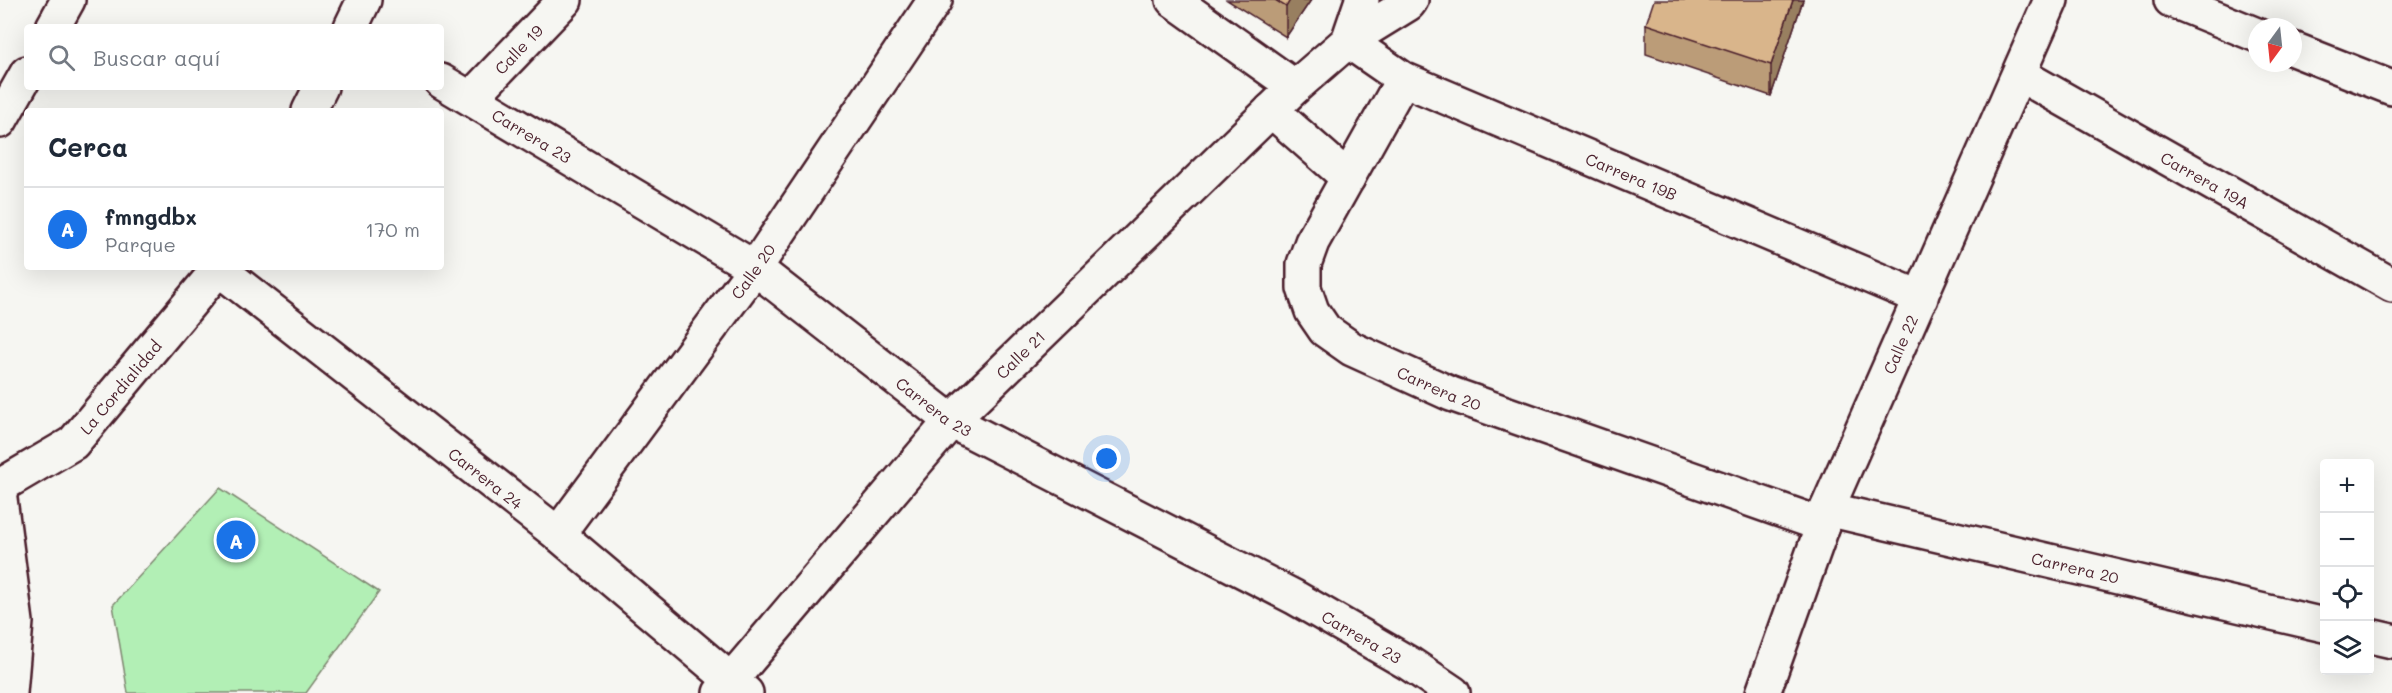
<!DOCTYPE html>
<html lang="es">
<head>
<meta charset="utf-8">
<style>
	body { margin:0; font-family:Mali,sans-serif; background:#f2f2f3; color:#1f2937 }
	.controls { position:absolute; right:18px; bottom:18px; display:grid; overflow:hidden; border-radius:6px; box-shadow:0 6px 24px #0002 }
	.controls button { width:54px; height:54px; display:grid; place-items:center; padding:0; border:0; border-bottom:2px solid #e0e1e3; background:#fff; color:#1f2937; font:30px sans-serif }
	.compass { position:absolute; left:2248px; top:18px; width:54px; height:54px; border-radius:50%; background:#fff; box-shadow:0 6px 24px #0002; rotate:195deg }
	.you { position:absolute; left:1107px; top:459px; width:21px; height:21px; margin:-15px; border:4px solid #fff; border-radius:50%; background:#1a73e8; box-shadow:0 0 0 9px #1a73e833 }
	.badge { display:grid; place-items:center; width:39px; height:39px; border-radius:50%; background:#1a73e8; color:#fff; font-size:20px; font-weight:700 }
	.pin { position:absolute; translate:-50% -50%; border:3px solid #fff; box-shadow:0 2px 6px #0006 }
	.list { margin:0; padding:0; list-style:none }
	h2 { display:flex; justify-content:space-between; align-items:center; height:78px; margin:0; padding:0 24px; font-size:26px }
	h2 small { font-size:20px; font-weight:400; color:#747a83 }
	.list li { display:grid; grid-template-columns:39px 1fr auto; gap:18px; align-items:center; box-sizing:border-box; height:84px; padding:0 24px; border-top:2px solid #e0e1e3 }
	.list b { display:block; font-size:22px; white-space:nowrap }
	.list p { margin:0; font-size:20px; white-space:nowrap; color:#747a83 }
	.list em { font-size:20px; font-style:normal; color:#747a83 }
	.icon { flex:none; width:33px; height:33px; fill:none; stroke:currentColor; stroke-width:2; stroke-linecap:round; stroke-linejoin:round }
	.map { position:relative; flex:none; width:2392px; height:693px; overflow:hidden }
	.search { position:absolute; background:#fff; box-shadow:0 6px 24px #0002; left:24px; top:24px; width:420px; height:66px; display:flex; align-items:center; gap:15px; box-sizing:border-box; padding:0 21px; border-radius:6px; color:#747a83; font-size:22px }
	.panel { position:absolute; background:#fff; box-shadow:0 6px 24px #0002; left:24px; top:108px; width:420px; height:162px; border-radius:6px }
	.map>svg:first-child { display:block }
	.green { fill:#b2efb5; stroke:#7e8770; stroke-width:1.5 }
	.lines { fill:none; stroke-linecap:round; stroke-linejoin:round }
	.minor-casing { stroke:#4a1f2b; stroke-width:38 }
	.tertiary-casing { stroke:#4a1f2b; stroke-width:38 }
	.secondary-casing { stroke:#4a1f2b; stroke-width:38 }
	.minor { stroke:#f6f6f2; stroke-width:33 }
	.tertiary { stroke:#f6f6f2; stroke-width:33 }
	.secondary { stroke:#f6f6f2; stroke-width:33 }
	.wall { fill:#bb9c78; stroke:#4a1f2b; stroke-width:1.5 }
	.shaded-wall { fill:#987f61; stroke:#4a1f2b; stroke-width:1.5 }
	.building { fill:#d9b58b; stroke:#4a1f2b; stroke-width:1.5 }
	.labels { text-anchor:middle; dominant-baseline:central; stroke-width:4.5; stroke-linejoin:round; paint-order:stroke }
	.street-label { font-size:16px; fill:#4a1f2b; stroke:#f6f6f2 }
</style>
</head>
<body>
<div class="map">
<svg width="2392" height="693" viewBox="0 0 2392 693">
	<rect width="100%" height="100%" fill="#f6f6f2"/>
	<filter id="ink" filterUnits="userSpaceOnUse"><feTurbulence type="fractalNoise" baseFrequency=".0167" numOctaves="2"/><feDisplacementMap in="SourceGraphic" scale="12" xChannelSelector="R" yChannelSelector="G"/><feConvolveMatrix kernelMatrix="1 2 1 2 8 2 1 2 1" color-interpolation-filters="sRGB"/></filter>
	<g filter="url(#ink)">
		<path class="green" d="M220,488l159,104 -73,101h-178l-15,-88z"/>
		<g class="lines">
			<defs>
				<g id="minor">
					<path d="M1173,0l122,87"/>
					<path d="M53,27l15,-27"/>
					<path id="s1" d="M1348,41l55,38 518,219"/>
					<path id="s2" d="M2019,74l373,211"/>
					<path id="s3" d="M1403,79l-91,163 -8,22v24l8,23 13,19 27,19 99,45 372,131"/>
					<path d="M1271,110l77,68"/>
					<path d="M0,121l27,-48"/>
					<path id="s4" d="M219,269l339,265 188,159"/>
					<path d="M0,499l16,123 -6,71"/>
					<path id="s5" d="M1827,509l497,116"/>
					<path id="s6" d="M558,534l197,-266 180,-268"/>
					<path d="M2370,636l22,5"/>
					<path d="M720,693l231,-272"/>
					<path id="s7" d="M1763,693l60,-168 4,-16 224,-509"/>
				</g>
				<g id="tertiary">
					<path d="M2171,0l86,35"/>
					<path d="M1348,41l14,-41"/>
					<path d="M2293,49l99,39"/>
					<path id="s8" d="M441,81l314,187 196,153 343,176 116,67 43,29"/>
					<path id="s9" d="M471,98l94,-98"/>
					<path id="s10" d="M951,421l344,-334 53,-46 60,-37 3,-4"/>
				</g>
				<g id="secondary">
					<path d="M351,27l13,-27"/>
					<path d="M309,111l12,-24"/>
					<path id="s11" d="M0,486l73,-43 147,-176"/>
				</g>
			</defs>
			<use href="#minor" class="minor-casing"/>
			<use href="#tertiary" class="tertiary-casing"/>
			<use href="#secondary" class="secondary-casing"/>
			<use href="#minor" class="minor"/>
			<use href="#tertiary" class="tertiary"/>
			<use href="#secondary" class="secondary"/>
		</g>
		<path class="wall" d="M1227,0h84l-25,37z
			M1803,0l-32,96 -125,-42v-30z"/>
		<path class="shaded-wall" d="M1290,0h21l-25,37v-30z
			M1793,0h10l-32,96v-31z"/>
		<path class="building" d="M1275,0h15l-4,7z
			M1654,0h139l-22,65 -125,-41z"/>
	</g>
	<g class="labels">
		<g class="street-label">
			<text stroke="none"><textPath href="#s9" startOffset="68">Calle 19</textPath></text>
			<text stroke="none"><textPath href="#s8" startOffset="106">Carrera 23</textPath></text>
			<text stroke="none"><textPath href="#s1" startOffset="315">Carrera 19B</textPath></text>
			<text stroke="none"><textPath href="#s2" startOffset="214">Carrera 19A</textPath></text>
			<text stroke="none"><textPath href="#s6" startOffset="327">Calle 20</textPath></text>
			<text stroke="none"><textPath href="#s7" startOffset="375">Calle 22</textPath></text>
			<text stroke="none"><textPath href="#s10" startOffset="96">Calle 21</textPath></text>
			<text stroke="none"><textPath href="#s3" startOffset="410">Carrera 20</textPath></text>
			<text stroke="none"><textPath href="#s11" startOffset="158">La Cordialidad</textPath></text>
			<text stroke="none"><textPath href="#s8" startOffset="592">Carrera 23</textPath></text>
			<text stroke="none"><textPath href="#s4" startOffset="339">Carrera 24</textPath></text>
			<text stroke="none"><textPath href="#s5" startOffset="255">Carrera 20</textPath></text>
			<text stroke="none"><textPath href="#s8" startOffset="1078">Carrera 23</textPath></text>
		</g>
	</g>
</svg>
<div class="controls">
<button>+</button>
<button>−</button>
<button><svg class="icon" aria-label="locate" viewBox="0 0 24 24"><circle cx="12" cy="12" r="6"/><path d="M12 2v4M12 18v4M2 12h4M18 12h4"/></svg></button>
<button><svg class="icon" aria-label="layers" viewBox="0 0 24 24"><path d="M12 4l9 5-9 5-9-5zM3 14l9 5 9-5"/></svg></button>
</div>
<svg class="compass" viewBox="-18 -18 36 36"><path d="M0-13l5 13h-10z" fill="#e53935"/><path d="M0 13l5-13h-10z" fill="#747a83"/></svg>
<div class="you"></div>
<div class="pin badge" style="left:236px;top:540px">A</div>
<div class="search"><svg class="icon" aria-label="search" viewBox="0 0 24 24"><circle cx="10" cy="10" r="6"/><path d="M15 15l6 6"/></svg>Buscar aquí</div>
<section class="panel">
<h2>Cerca<small></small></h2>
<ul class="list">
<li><span class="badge">A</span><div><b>fmngdbx</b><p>Parque</p></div><em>170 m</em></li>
</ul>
</section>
</div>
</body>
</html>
